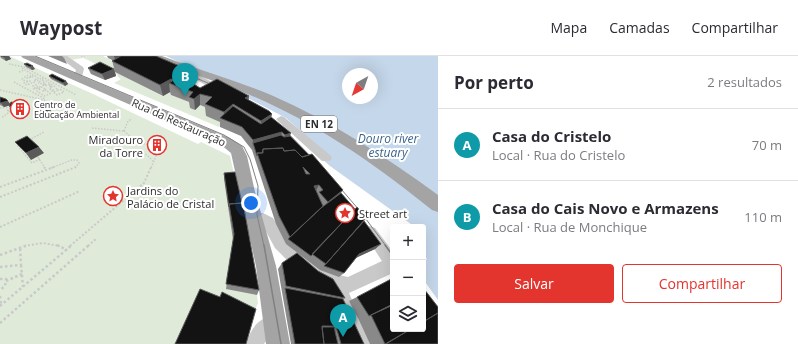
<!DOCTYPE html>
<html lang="pt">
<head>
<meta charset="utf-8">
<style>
	body { margin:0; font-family:"Open Sans",sans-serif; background:#f7f7f7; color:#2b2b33 }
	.controls { position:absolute; right:12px; bottom:12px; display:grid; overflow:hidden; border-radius:4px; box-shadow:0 4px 16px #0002 }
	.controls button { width:36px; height:36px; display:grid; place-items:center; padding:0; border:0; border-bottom:1px solid #e1e1e2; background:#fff; color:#2b2b33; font:20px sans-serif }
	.compass { position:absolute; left:342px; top:12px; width:36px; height:36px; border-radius:50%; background:#fff; box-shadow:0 4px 16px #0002; rotate:220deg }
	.you { position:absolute; left:251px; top:147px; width:14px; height:14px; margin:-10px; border:3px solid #fff; border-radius:50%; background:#1a73e8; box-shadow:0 0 0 6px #1a73e833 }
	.badge { display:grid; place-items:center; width:26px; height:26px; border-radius:50%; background:#e3342e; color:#fff; font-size:13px; font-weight:700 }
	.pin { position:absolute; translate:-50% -33px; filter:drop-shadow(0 1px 2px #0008) }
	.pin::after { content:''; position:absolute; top:21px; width:14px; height:12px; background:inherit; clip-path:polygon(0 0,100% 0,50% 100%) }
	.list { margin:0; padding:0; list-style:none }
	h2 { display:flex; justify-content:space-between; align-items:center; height:52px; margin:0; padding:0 16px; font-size:17px }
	h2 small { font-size:13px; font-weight:400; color:#7c7c81 }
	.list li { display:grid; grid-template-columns:26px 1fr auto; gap:12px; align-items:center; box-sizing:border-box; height:72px; padding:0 16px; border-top:1px solid #e1e1e2 }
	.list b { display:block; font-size:15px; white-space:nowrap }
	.list p { margin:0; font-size:13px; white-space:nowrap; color:#7c7c81 }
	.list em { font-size:13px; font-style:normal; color:#7c7c81 }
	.actions { display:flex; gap:8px; padding:12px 16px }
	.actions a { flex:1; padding:9px 0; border:1px solid #e3342e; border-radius:4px; text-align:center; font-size:14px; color:#e3342e }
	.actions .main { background:#e3342e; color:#fff }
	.icon { flex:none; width:22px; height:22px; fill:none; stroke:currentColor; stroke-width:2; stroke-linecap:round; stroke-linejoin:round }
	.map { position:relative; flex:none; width:438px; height:288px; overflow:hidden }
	header { display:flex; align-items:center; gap:24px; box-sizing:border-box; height:56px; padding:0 20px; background:#fff; border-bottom:1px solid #e1e1e2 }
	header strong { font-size:19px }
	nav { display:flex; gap:22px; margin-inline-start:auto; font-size:14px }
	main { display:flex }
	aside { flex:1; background:#fff }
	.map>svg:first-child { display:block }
	.green { fill:#e0ead9 }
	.water { fill:#c5d7ea; fill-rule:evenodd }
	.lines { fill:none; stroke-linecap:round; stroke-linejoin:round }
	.path-far2 { stroke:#c9c9c9; stroke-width:1.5; stroke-dasharray:1.5 1.5; stroke-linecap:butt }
	.path-far1 { stroke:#c9c9c9; stroke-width:2; stroke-dasharray:2 2; stroke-linecap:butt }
	.path { stroke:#c9c9c9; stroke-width:2.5; stroke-dasharray:2.5 2.5; stroke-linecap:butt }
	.minor { fill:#c9c9c9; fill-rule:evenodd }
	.major { fill:#a4a4a4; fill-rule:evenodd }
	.tram-far1 { stroke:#818181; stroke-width:1 }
	.tram { stroke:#818181; stroke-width:1.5 }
	.wall { fill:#898989 }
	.shaded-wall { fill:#5a5a5a }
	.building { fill:#131313; stroke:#5a5a5a; fill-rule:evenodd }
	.labels { text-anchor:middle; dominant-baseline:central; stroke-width:4; stroke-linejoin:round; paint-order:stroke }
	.far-poi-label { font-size:9px; fill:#2c2c2c; stroke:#fff; text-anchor:start }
	.shield { fill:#fff; stroke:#6b6b6b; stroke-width:1 }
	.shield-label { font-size:10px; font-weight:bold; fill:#2c2c2c }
	.street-label { font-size:11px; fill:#2c2c2c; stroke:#fff }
	.poi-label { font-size:11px; fill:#2c2c2c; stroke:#fff; text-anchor:start }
	.water-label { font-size:12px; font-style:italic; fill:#3b648c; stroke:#fff }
</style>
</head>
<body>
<header>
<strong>Waypost</strong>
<nav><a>Mapa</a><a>Camadas</a><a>Compartilhar</a></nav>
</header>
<main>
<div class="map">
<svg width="438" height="288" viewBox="0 0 438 288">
	<rect width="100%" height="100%" fill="#fff"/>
	<path class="green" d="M0,0h9l84,38 105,50 3,-2 29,14 5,23 -6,33 4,29 24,54 1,8 -4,10 -76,31h-178z
		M65,0h38l21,11 -8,5 46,24 11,-6 -2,5 23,9 1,6 5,-5 12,4 -6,7 18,7 -5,4 -105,-44 7,-4 -4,-3 1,-1 -30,-15 -5,-2 -12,2z"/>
	<path class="water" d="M166,0h272v244l-15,-21v-20l4,1 -4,-11v-22h-8l-85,-61 -8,-7 7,-3 -43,-38 -101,-53zM348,18h24v24h-24z"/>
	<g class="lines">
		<path class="path-far2" d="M81,0h4
			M9,8l15,3 52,28
			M22,12l11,7 -3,1
			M19,16l5,-2
			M28,19l-6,4 3,2h5l-6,2 3,2 7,-3 2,3 -3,1 2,2 4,-2 1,1 -3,1 1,1 4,-2 3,2 -2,2 3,-1 5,4
			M31,21l-4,1 9,-2 2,2 -4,2 2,1 6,-3 2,2 -6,2 2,2 6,-3 6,4 -3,1 3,1 -3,2 5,1 -2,1 5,4 7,-3 -4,-3 -2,1
			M14,26l31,17
			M43,28h3l-3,1 2,1 5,-2
			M51,31l3,-1 4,4 -4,2
			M33,33l5,-1
			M40,33l-3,2 7,5 6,-2
			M0,34l44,10 11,7 -4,2h2
			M14,48l6,-5
			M0,52l11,-1 -4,4h4l-10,7
			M53,53l15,-7 6,2 -15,11
			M92,72l32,3
			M124,75l4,-10 4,-2
			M124,75l15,13h22l-10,24
			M29,84l15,-8
			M21,88l-3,2 14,17 8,-4
			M120,99c16,-6 21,-7 33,6
			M38,101l7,11
			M51,112l21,-8h5l2,3 -4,5"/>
		<path class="path-far1" d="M44,111l2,3
			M0,131l54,-20
			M0,141l76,-30
			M0,171l80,-36
			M24,190l19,-3 17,3
			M70,190l74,-63 7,-16
			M88,190l9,-8"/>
		<path class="path" d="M57,189l10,5
			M0,199l28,-10
			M21,209l2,22
			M0,211l21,-2 -1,-18
			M0,223h6l-1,7 -5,4
			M6,225l16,-7
			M0,240l1,8
			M0,250l72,-61
			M0,267l89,-78"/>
		<path class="minor" d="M58,0h9l16,11 1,2 -2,7 -5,3h-6l-1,-2 5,-4 1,-3z
			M173,7h6l48,28 -1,2h-6l-47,-26z
			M281,60l3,1 46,38 2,3 -2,3h-8l-44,-40 -2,-2z
			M255,157h8l10,5 17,26 17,13 28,17 13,3 34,-16 -19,-29 2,-4 5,-2 5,2 18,24v21l-44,20 22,51h-18l-23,-56 -24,-13 -19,-15 -12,-12 -12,-22c-4,-3 -10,-1 -15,-3l-2,-4 2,-4z
			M275,259l6,3 3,6 -3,6 -10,4 -7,10h-18c5,-16 12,-26 29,-29z"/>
		<path class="major" d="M21,0h13l196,82 12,8 5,10 8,36 21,74 14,78h-24l-10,-78 -25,-113 -11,-9 -197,-86z
			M148,0h14c36,14 73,24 109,39 60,26 115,62 167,100v17l-6,-2c-52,-42 -107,-81 -168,-109 -37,-17 -77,-28 -114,-43z"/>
		<path class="tram-far1" d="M35,0l189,79 20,12 6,12 8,27 -1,29 7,31
			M179,15l41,17
			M282,71l35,36
			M335,126l25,29 26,35"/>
		<path class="tram" d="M264,189l17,99
			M385,189l8,11"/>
	</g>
	<path class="wall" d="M0,0h9l2,3 -5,2 -5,-3z
		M48,0h14l2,2 3,6z
		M107,0h49l35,25h-1l10,7 49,12 23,14 -1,3 19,19 51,57 23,28 17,23 -6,5 -19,9 -12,15 -5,4 -19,-7 -34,-26 -10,-20 -24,-74 -11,-14 -21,-9v-5l-14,-6 -1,-9 -5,-2 -5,5 -5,-2 -1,-6 -18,-7 -1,-3 -7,4 -48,-24 -3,-12 -4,-2z
		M24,8l11,5 -3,1 -6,-3z
		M88,12l26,1 2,7 -11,4 -14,-6z
		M49,20l17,5 2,3 -3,2 -14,-7z
		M0,41l10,7 18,2 2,3 -9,3 -9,-3 -3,-3 1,-1 -6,2 -4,-2z
		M39,56l14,2 -6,4 -5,-3z
		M224,117l35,117 -2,5 -31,-6 7,-49 -9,-61z
		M282,207l63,35 -2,1 21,45h-73l-13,-75z
		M357,241l81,47h-68l-11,-24 -10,-19z"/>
	<path class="shaded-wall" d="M9,0l2,3 -5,2 -2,-4z
		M114,0h17l-15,7z
		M33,10l2,3 -3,1 -2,-3z
		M114,13l2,7 -11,4 -3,-6z
		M189,14l2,11 -11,5 -1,-11z
		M171,23l1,5 -3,-1 1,9 -7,4 -3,-11z
		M66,25l2,3 -3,2 -2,-3z
		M200,38v11l-5,5 -1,-11z
		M249,40l-1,11 -3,-9z
		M8,45l3,4 -7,2 -3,-4z
		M233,48l-1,12 -8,4v-8z
		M28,50l2,3 -9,3 -2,-3z
		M51,55l2,3 -6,4 -2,-3z
		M272,58l-3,12 -9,7 1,-12z
		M282,76l-2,10 -27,1 -1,7 1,-10z
		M291,77l-3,9 -6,2 3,-9z
		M39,91l5,6 -13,7 -5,-7z
		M319,129l-5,9v-8z
		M343,134l-6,9 -14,11 5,-8z
		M323,150l-5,8 -30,25 2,-2z
		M381,188l-6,5 -22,10 6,-5z"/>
	<path class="building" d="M1,0h7l-4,1z
		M121,0h35l33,14 -10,5 21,13 17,-9 32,17 -4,2 24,13 3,3 -11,7 -28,-17 -9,8 -19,-8 7,-7 -12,-3 -6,5 -5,-2 4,-5 -24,-9 5,-3 -3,-1 -11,6 -48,-24z
		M100,6l14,7 -12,5 -14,-6z
		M27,7l6,3 -3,1 -6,-3z
		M52,18l14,7 -3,2 -14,-7z
		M0,41l6,2 2,2 -8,2z
		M11,46l17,4 -9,3 -10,-3z
		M233,50l28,18 10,-7 20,16 -6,2 -3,-3 -29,8 -11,-13 -22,-9z
		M42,53l9,2 -6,4 -6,-3z
		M281,79l3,2 6,-1 19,19 -7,2 -7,-7 -11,1 -1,-3 -20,1 -1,4h-5v3l-4,-13z
		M27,80l12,11 -13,6 -11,-11z
		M283,92l1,3 11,-1 7,7 10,-3 31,36 -15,12 -9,-10 4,-2 -4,-5 -5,1 9,20 -33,31 -11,-21 -22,-63h6v-4zM303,111l7,7h-4z
		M235,116l7,31 -13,1v3l-5,-34z
		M341,137l14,16 -44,47 -23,-17 33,-31z
		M243,147l16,87 -33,-6 8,-50 -5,-30z
		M357,151l9,11 -40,46 -14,-10z
		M364,165l17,23 -22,10 -15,19 -20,-7z
		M297,197l21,18 15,8 12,19 -59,-12 -4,-23z
		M393,222v26l-24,12 -12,-19z
		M285,232l58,11 21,45h-23l-5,-18h-14l2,18h-29z
		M200,233l20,8 2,-5 34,17 -10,35h-71z
		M424,233l14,18v6l-15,9v-32z
		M393,249v24h18l-26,15 -14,-29z
		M438,257v31h-52l25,-15h12v-7z
		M322,271h12l4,17h-14z"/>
	<defs>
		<symbol id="building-ring" viewBox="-11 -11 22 22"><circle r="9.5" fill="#fff" stroke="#e3342e" stroke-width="1.5"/><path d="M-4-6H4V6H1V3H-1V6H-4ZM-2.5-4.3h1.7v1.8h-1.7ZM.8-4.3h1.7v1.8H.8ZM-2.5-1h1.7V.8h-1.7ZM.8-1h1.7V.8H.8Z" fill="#e3342e"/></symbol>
		<symbol id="sight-ring" viewBox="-11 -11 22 22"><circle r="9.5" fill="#fff" stroke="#e3342e" stroke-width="1.5"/><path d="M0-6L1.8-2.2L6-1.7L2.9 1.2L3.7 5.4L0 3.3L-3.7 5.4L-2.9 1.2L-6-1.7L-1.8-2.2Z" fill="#e3342e"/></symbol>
	</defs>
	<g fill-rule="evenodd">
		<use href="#building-ring" x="9" y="42" width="22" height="22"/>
		<use href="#building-ring" x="146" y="78" width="22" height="22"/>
		<use href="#sight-ring" x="102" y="129" width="22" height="22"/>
		<use href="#sight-ring" x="334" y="146" width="22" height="22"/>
	</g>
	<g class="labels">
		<g class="far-poi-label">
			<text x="34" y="48">Centro de<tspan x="34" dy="10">Educação Ambiental</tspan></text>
		</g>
		<rect class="shield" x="301" y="60" width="36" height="16" rx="3"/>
		<g class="shield-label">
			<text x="319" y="68">EN 12</text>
		</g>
		<g class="street-label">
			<text transform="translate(179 66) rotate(24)">Rua da Restauração</text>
		</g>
		<g class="poi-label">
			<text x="143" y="83" text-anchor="end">Miradouro<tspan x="143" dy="13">da Torre</tspan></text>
			<text x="127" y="134">Jardins do<tspan x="127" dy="13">Palácio de Cristal</tspan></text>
			<text x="359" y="157">Street art</text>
		</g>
		<g class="water-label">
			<text x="388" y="82">Douro river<tspan x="388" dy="14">estuary</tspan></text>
		</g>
	</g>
</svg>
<div class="controls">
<button>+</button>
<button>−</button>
<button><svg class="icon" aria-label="layers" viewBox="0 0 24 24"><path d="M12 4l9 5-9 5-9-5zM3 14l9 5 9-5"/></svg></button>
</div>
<svg class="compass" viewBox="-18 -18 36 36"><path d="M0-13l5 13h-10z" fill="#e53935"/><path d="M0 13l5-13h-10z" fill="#7c7c81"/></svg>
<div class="you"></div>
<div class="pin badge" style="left:343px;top:281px;background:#0f9aa8">A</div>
<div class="pin badge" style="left:185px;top:40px;background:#0f9aa8">B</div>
</div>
<aside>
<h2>Por perto<small>2 resultados</small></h2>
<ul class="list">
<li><span class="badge" style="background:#0f9aa8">A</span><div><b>Casa do Cristelo</b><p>Local · Rua do Cristelo</p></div><em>70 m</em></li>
<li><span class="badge" style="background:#0f9aa8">B</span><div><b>Casa do Cais Novo e Armazens</b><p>Local · Rua de Monchique</p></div><em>110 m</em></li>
</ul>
<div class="actions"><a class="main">Salvar</a><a>Compartilhar</a></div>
</aside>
</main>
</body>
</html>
